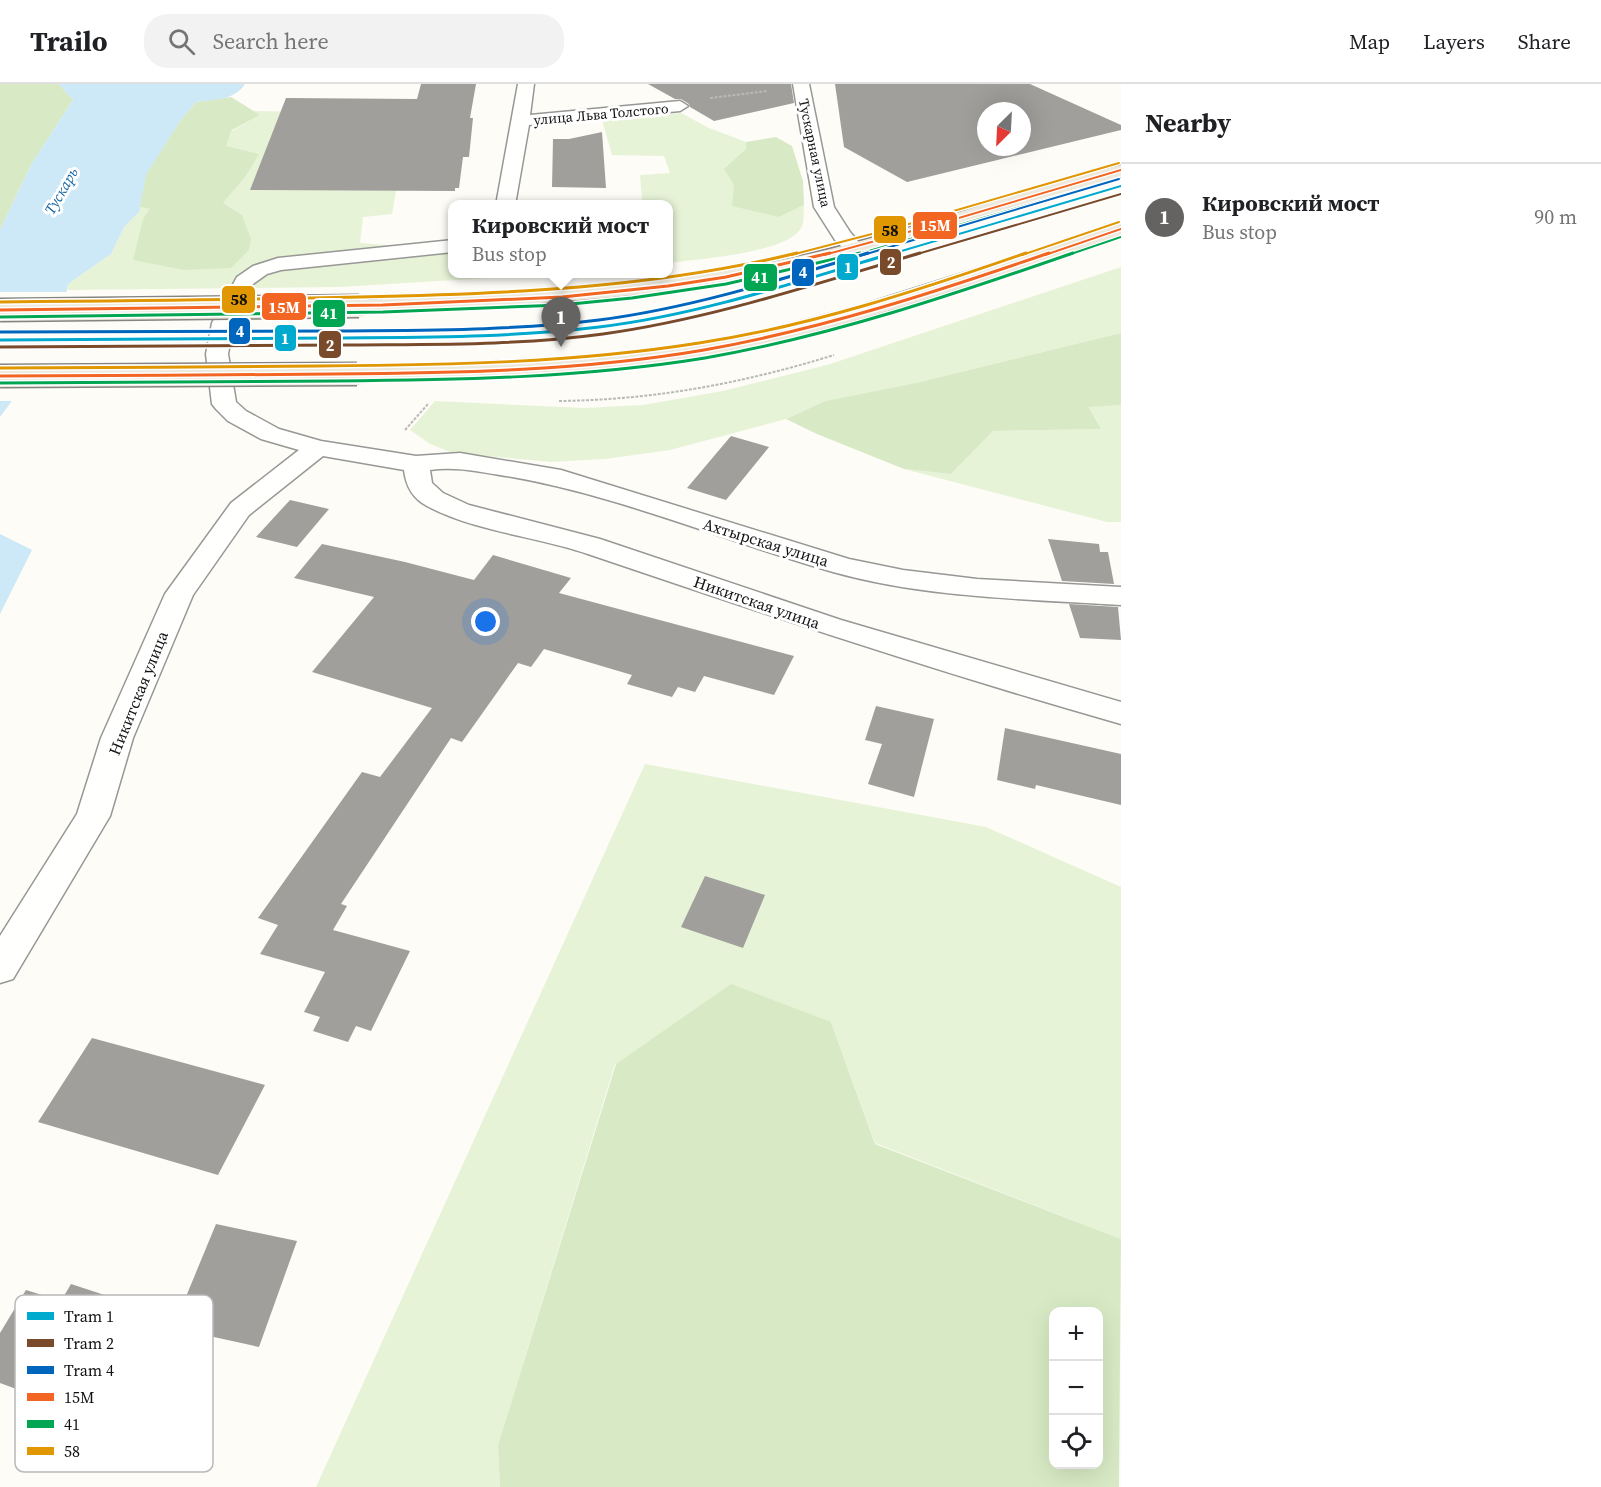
<!DOCTYPE html>
<html lang="en">
<head>
<meta charset="utf-8">
<style>
	body { margin:0; font-family:"Source Serif 4",serif; background:#f2f2f2; color:#202124 }
	.controls { position:absolute; right:18px; bottom:18px; display:grid; overflow:hidden; border-radius:12px; box-shadow:0 6px 24px #0002 }
	.controls button { width:54px; height:54px; display:grid; place-items:center; padding:0; border:0; border-bottom:2px solid #e0e0e0; background:#fff; color:#202124; font:30px sans-serif }
	.compass { position:absolute; left:977px; top:18px; width:54px; height:54px; border-radius:50%; background:#fff; box-shadow:0 6px 24px #0002; rotate:204deg }
	.you { position:absolute; left:486px; top:538px; width:21px; height:21px; margin:-15px; border:4px solid #fff; border-radius:50%; background:#1a73e8; box-shadow:0 0 0 9px #1a73e833 }
	.badge { display:grid; place-items:center; width:39px; height:39px; border-radius:50%; background:#646362; color:#fff; font-size:20px; font-weight:700 }
	.pin { position:absolute; translate:-50% -50px; filter:drop-shadow(0 2px 3px #0008) }
	.pin::after { content:''; position:absolute; top:32px; width:21px; height:18px; background:inherit; clip-path:polygon(0 0,100% 0,50% 100%) }
	.popup { position:absolute; left:448px; top:116px; width:225px; height:78px; box-sizing:border-box; display:grid; place-content:center; border-radius:12px; background:#fff; filter:drop-shadow(0 2px 4px #0005); font-size:20px; white-space:nowrap; color:#757577 }
	.popup b { font-size:22px; color:#202124 }
	.popup::after { content:''; position:absolute; left:50%; top:100%; margin-left:-12px; border:12px solid transparent; border-top-color:#fff }
	.list { margin:0; padding:0; list-style:none }
	h2 { display:flex; justify-content:space-between; align-items:center; height:78px; margin:0; padding:0 24px; font-size:26px }
	h2 small { font-size:20px; font-weight:400; color:#757577 }
	.list li { display:grid; grid-template-columns:39px 1fr auto; gap:18px; align-items:center; box-sizing:border-box; height:108px; padding:0 24px; border-top:2px solid #e0e0e0 }
	.list b { display:block; font-size:22px; white-space:nowrap }
	.list p { margin:0; font-size:20px; white-space:nowrap; color:#757577 }
	.list em { font-size:20px; font-style:normal; color:#757577 }
	.icon { flex:none; width:33px; height:33px; fill:none; stroke:currentColor; stroke-width:2; stroke-linecap:round; stroke-linejoin:round }
	.map { position:relative; flex:none; width:1121px; height:1403px; overflow:hidden }
	header { display:flex; align-items:center; gap:36px; box-sizing:border-box; height:84px; padding:0 30px; background:#fff; border-bottom:2px solid #e0e0e0 }
	header strong { font-size:28px }
	nav { display:flex; gap:33px; margin-inline-start:auto; font-size:21px }
	.search { width:420px; height:54px; background:#f2f2f2; display:flex; align-items:center; gap:15px; box-sizing:border-box; padding:0 21px; border-radius:24px; color:#757577; font-size:22px }
	main { display:flex }
	aside { flex:1; background:#fff }
	.map>svg:first-child { display:block }
	.green { fill:#e7f3d7 }
	.forest { fill:#d8eac5; fill-rule:evenodd }
	.water { fill:#cde8f7 }
	.pier { fill:#fdfcf7 }
	.building { fill:#a19f9c; fill-rule:evenodd }
	.lines { fill:none; stroke-linecap:round; stroke-linejoin:round }
	.minor-casing { stroke:#979795; stroke-width:3 }
	.major-casing { stroke:#858482; stroke-width:3 }
	.path { stroke:#b9b9b8; stroke-width:2; stroke-dasharray:3 1.5; stroke-linecap:butt }
	.minor { fill:#fffffe; fill-rule:evenodd }
	.major { fill:#ede9dc; fill-rule:evenodd }
	.major-bridge-casing { stroke:#858482; stroke-width:25; stroke-linecap:butt }
	.major-bridge { stroke:#ede9dc; stroke-width:22 }
	.bus-1-far1-casing { stroke:#fff; stroke-width:4.5 }
	.bus-1-casing { stroke:#fff; stroke-width:6 }
	.bus-2-far1-casing { stroke:#fff; stroke-width:4.5 }
	.bus-2-casing { stroke:#fff; stroke-width:6 }
	.bus-3-far1-casing { stroke:#fff; stroke-width:4.5 }
	.bus-3-casing { stroke:#fff; stroke-width:6 }
	.bus-1-far1 { stroke:#f26522; stroke-width:2 }
	.bus-1 { stroke:#f26522; stroke-width:3 }
	.bus-2-far1 { stroke:#00a651; stroke-width:2 }
	.bus-2 { stroke:#00a651; stroke-width:3 }
	.bus-3-far1 { stroke:#e09702; stroke-width:2 }
	.bus-3 { stroke:#e09702; stroke-width:3 }
	.tram-1-far1-casing { stroke:#fff; stroke-width:4.5 }
	.tram-1-casing { stroke:#fff; stroke-width:6 }
	.tram-2-far1-casing { stroke:#fff; stroke-width:4.5 }
	.tram-2-casing { stroke:#fff; stroke-width:6 }
	.tram-3-far1-casing { stroke:#fff; stroke-width:4.5 }
	.tram-3-casing { stroke:#fff; stroke-width:6 }
	.tram-1-far1 { stroke:#00a9ce; stroke-width:2 }
	.tram-1 { stroke:#00a9ce; stroke-width:3 }
	.tram-2-far1 { stroke:#7a4b2a; stroke-width:2 }
	.tram-2 { stroke:#7a4b2a; stroke-width:3 }
	.tram-3-far1 { stroke:#0065bd; stroke-width:2 }
	.tram-3 { stroke:#0065bd; stroke-width:3 }
	.labels { text-anchor:middle; dominant-baseline:central; stroke-width:6; stroke-linejoin:round; paint-order:stroke }
	.far-street-label { font-size:14px; fill:#111; stroke:#fff }
	.far-water-label { font-size:15px; font-style:italic; fill:#1768a6; stroke:#fff }
	.street-label { font-size:16px; fill:#111; stroke:#fff }
	.key { fill:#fff; stroke:#b8b8b8; stroke-width:1.5 }
	.key-label { font-size:16px; fill:#111 }
	.line-badge { stroke:#fff; stroke-width:2 }
	.badge-label { font-size:16px; text-anchor:middle; font-weight:bold; fill:#fff }
	.pale-badge-label { font-size:16px; text-anchor:middle; font-weight:bold; fill:#111 }
</style>
</head>
<body>
<header>
<strong>Trailo</strong>
<div class="search"><svg class="icon" aria-label="search" viewBox="0 0 24 24"><circle cx="10" cy="10" r="6"/><path d="M15 15l6 6"/></svg>Search here</div>
<nav><a>Map</a><a>Layers</a><a>Share</a></nav>
</header>
<main>
<div class="map">
<svg width="1121" height="1403" viewBox="0 0 1121 1403">
	<rect width="100%" height="100%" fill="#fdfcf7"/>
	<path class="green" d="M253,27l120,2 28,50 -9,51 -29,3 -3,26 93,7v24h104l-218,13 -272,3 1,-6 43,-30 13,-27 15,-15v-5l11,2 -17,51 90,-57 23,-27 12,-22 -33,-7 7,-16 28,-16z
		M681,29l28,15 37,14v7l-21,20 54,48 25,-12c-1,7 1,17 -3,23 -13,25 -103,31 -132,35v-58h-51l24,-5 -2,-25 30,-2 -6,-17 -52,-1 -10,-35z
		M1121,183v66l-201,49 -95,19 -39,18 -116,31 -65,9 -54,3 -98,-9 -23,-9 -20,-14 25,-29 149,7 59,-3 80,-14 104,-26z
		M1121,321v117h-14l-203,-53 47,5 42,-43 108,-2 -12,-23z
		M645,680l341,63 135,60v352l-246,-96 -44,-121 -216,42 -117,381 2,42h-184z"/>
	<path class="forest" d="M0,0h59l14,16 -42,65 -31,65z
		M231,13l29,18 -28,15 -6,16 33,8 -13,22 -23,27 19,12 9,24 -2,11 -18,18 -47,2 -51,-10 10,-41 7,-10 -11,-2 6,-32 35,-54 16,-19z
		M776,53l16,9 11,35 1,24 -25,12 -47,-11 2,-21 -10,-16 22,-20v-7z
		M1121,249v72l-32,2 12,22 -108,2 -42,43 -47,-5 -87,-35 -31,-15 39,-18 95,-19z
		M731,900l100,38 44,122 246,95 -2,248h-619l-2,-42 118,-381zM1054,1228h44v152h-44z"/>
	<path class="water" d="M59,0h186c-11,17 -31,15 -49,18l-16,19 -34,54 -7,37 -15,15 -13,27 -43,30 -12,57 -56,76v-187l31,-65 42,-65z
		M0,450l32,16 -32,64z"/>
	<path class="pier" d="M0,208h70l-12,51 -42,58h-16z"/>
	<path class="building" d="M421,0h55l-6,34h3l-4,39h-6l-4,31h-4v3l-205,-1 36,-92 131,1z
		M648,0h143l3,19 -80,18 -24,-14 -1,-3 -8,-5h-6z
		M835,0h195l91,41v5l-214,52 -63,-35zM986,27h36v36h-36z
		M602,48l4,56 -54,-1 1,-48h16z
		M731,352l38,11 -43,53 -39,-12z
		M290,416l39,9 -32,38 -41,-10z
		M1048,455l51,5 1,8h8l6,32 -52,-3z
		M322,460l83,18 69,18 19,-25 78,23 -12,15 235,63 -20,39 -70,-19 -9,16 -17,-5 -6,10 -45,-13 5,-9 -88,-26 -13,18 -13,-4 -56,79 -11,-4 -110,166 6,2 -14,24 77,21 -39,80 -15,-5 -8,16 -35,-11 7,-14 -16,-5 21,-40 -65,-18 18,-29 -20,-7 104,-146 18,5 52,-69 -120,-36 62,-75 -80,-19z
		M1069,520l49,3 3,33 -41,-2z
		M876,622l58,13 -20,78 -46,-13 14,-40 -17,-4z
		M1005,644l116,26v51l-85,-20 -1,4 -38,-9z
		M705,792l60,19 -22,53 -62,-21z
		M92,954l173,47 -47,90 -180,-53z
		M216,1140l81,17 -38,106 -86,-19z
		M71,1200l55,18 -58,106 -68,-25v-50l26,-43 35,11z"/>
	<g class="lines">
		<defs>
			<path id="minor" d="M518,0h16l-4,31 150,-14 8,5 -8,5 -151,14 -14,80h-19z
				M793,0h16l25,123 16,25 14,16 -3,4h-14l-12,-12 -21,-33z
				M453,156v12l-172,18 -14,4 -14,10 -19,39 -6,31 8,48 10,9 33,18 42,12 95,15 44,-3 101,17 288,89 54,11 74,9 144,8v18c-96,-6 -195,-7 -288,-33 -109,-31 -215,-77 -327,-96 -25,-4 -51,-10 -76,-6l2,13 11,10 26,12 131,34 241,81 280,82v22c-180,-51 -356,-110 -533,-170 -52,-18 -112,-22 -161,-48 -15,-8 -21,-20 -23,-36l-81,-14 -74,59 -56,80 -60,143 -23,78 -97,163 -13,4v-47l77,-122 24,-76 64,-144 66,-91 68,-53 -38,-11 -33,-18 -12,-12 -4,-5 -6,-50 6,-31 25,-46 16,-11 25,-8z"/>
			<path id="major" d="M1121,81v11c-116,33 -232,75 -350,98 -136,27 -274,33 -412,38l-8,-1 -3,-5 3,-5 8,-1c138,-6 276,-12 412,-38 119,-23 233,-68 350,-97z
				M1121,139v12c-137,45 -273,95 -415,121 -115,20 -233,22 -349,25l-8,-2 -4,-5 4,-5 8,-2 219,-9 130,-16 53,-10 97,-25z"/>
		</defs>
		<use href="#minor" class="minor-casing"/>
		<use href="#major" class="major-casing"/>
		<path class="path" d="M710,14l58,-7
			M559,317c95,-1 185,-18 275,-46
			M405,346l23,-26"/>
		<use href="#minor" class="minor"/>
		<use href="#major" class="major"/>
		<defs>
			<path id="major-bridge" d="M0,226l359,-4
				M0,292l357,-2"/>
		</defs>
		<use href="#major-bridge" class="major-bridge-casing"/>
		<use href="#major-bridge" class="major-bridge"/>
		<defs>
			<path id="bus-1-far1" d="M824,171l128,-35 169,-50
				M1045,171l76,-26"/>
			<path id="bus-1" d="M0,226l383,-5 179,-8 106,-11 58,-9 104,-24
				M0,292c110,0 221,-1 331,-2 125,-1 251,-3 373,-24 118,-21 232,-58 345,-97"/>
			<path id="bus-2-far1" d="M855,171l266,-77
				M1068,171l53,-18"/>
			<path id="bus-2" d="M0,233l383,-5 178,-7 71,-7 94,-14 134,-31
				M0,299c111,0 222,-1 334,-2 123,-1 248,-3 371,-23 126,-22 247,-63 368,-105"/>
			<path id="bus-3-far1" d="M791,171l104,-27 224,-65
				M1022,171l97,-33"/>
			<path id="bus-3" d="M0,218c120,-1 239,-2 359,-5 148,-3 294,-9 438,-44
				M0,284c106,0 213,-1 319,-2 127,-1 254,-3 380,-23 112,-17 221,-53 327,-90"/>
		</defs>
		<use href="#bus-1-far1" class="bus-1-far1-casing"/>
		<use href="#bus-1" class="bus-1-casing"/>
		<use href="#bus-2-far1" class="bus-2-far1-casing"/>
		<use href="#bus-2" class="bus-2-casing"/>
		<use href="#bus-3-far1" class="bus-3-far1-casing"/>
		<use href="#bus-3" class="bus-3-casing"/>
		<use href="#bus-1-far1" class="bus-1-far1"/>
		<use href="#bus-1" class="bus-1"/>
		<use href="#bus-2-far1" class="bus-2-far1"/>
		<use href="#bus-2" class="bus-2"/>
		<use href="#bus-3-far1" class="bus-3-far1"/>
		<use href="#bus-3" class="bus-3"/>
		<defs>
			<path id="tram-1-far1" d="M888,171l233,-69"/>
			<path id="tram-1" d="M0,256c109,-1 218,-1 327,-2 91,-1 181,0 272,-11 100,-12 197,-45 294,-74"/>
			<path id="tram-2-far1" d="M914,171l207,-61"/>
			<path id="tram-2" d="M0,263c114,-1 228,-2 341,-2 87,-1 175,1 262,-11 108,-15 212,-50 317,-81"/>
			<path id="tram-3-far1" d="M863,171l256,-76"/>
			<path id="tram-3" d="M0,248c111,0 221,-1 332,-1 89,-1 178,0 267,-11 92,-12 180,-40 269,-67"/>
		</defs>
		<use href="#tram-1-far1" class="tram-1-far1-casing"/>
		<use href="#tram-1" class="tram-1-casing"/>
		<use href="#tram-2-far1" class="tram-2-far1-casing"/>
		<use href="#tram-2" class="tram-2-casing"/>
		<use href="#tram-3-far1" class="tram-3-far1-casing"/>
		<use href="#tram-3" class="tram-3-casing"/>
		<use href="#tram-1-far1" class="tram-1-far1"/>
		<use href="#tram-1" class="tram-1"/>
		<use href="#tram-2-far1" class="tram-2-far1"/>
		<use href="#tram-2" class="tram-2"/>
		<use href="#tram-3-far1" class="tram-3-far1"/>
		<use href="#tram-3" class="tram-3"/>
	</g>
	<g class="labels">
		<g class="far-street-label">
			<text transform="translate(601 30) rotate(-5)">улица Льва Толстого</text>
			<text transform="translate(815 69) rotate(78)">Тускарная улица</text>
		</g>
		<g class="far-water-label">
			<text transform="translate(61 107) rotate(-60)">Тускарь</text>
		</g>
		<g class="street-label">
			<text transform="translate(766 458) rotate(17)">Ахтырская улица</text>
			<text transform="translate(757 518) rotate(19)">Никитская улица</text>
			<text transform="translate(138 609) rotate(-68)">Никитская улица</text>
		</g>
	</g>
	<rect x="15" y="1211" width="198" height="177" rx="9" class="key"/>
	<rect x="27" y="1228" width="27" height="8" fill="#00a9ce"/>
	<rect x="27" y="1255" width="27" height="8" fill="#7a4b2a"/>
	<rect x="27" y="1282" width="27" height="8" fill="#0065bd"/>
	<rect x="27" y="1309" width="27" height="8" fill="#f26522"/>
	<rect x="27" y="1336" width="27" height="8" fill="#00a651"/>
	<rect x="27" y="1363" width="27" height="8" fill="#e09702"/>
	<g class="key-label">
		<text x="64" y="1238">Tram 1</text>
		<text x="64" y="1265">Tram 2</text>
		<text x="64" y="1292">Tram 4</text>
		<text x="64" y="1319">15М</text>
		<text x="64" y="1346">41</text>
		<text x="64" y="1373">58</text>
	</g>
	<g class="line-badge">
		<rect x="912" y="127" width="46" height="29" rx="6" fill="#f26522"/>
		<rect x="873" y="131" width="34" height="29" rx="6" fill="#e09702"/>
		<rect x="879" y="164" width="23" height="28" rx="6" fill="#7a4b2a"/>
		<rect x="836" y="169" width="23" height="28" rx="6" fill="#00a9ce"/>
		<rect x="791" y="174" width="24" height="29" rx="6" fill="#0065bd"/>
		<rect x="743" y="179" width="35" height="29" rx="6" fill="#00a651"/>
		<rect x="221" y="201" width="35" height="29" rx="6" fill="#e09702"/>
		<rect x="261" y="208" width="46" height="29" rx="6" fill="#f26522"/>
		<rect x="312" y="215" width="34" height="29" rx="6" fill="#00a651"/>
		<rect x="228" y="233" width="23" height="28" rx="6" fill="#0065bd"/>
		<rect x="274" y="240" width="23" height="28" rx="6" fill="#00a9ce"/>
		<rect x="318" y="246" width="24" height="29" rx="6" fill="#7a4b2a"/>
	</g>
	<g class="badge-label">
		<text x="935" y="147">15М</text>
		<text x="891" y="184">2</text>
		<text x="848" y="189">1</text>
		<text x="803" y="194">4</text>
		<text x="760" y="199">41</text>
		<text x="284" y="229">15М</text>
		<text x="329" y="235">41</text>
		<text x="240" y="253">4</text>
		<text x="285" y="260">1</text>
		<text x="330" y="267">2</text>
	</g>
	<g class="pale-badge-label">
		<text x="890" y="152">58</text>
		<text x="239" y="221">58</text>
	</g>
</svg>
<div class="controls">
<button>+</button>
<button>−</button>
<button><svg class="icon" aria-label="locate" viewBox="0 0 24 24"><circle cx="12" cy="12" r="6"/><path d="M12 2v4M12 18v4M2 12h4M18 12h4"/></svg></button>
</div>
<svg class="compass" viewBox="-18 -18 36 36"><path d="M0-13l5 13h-10z" fill="#e53935"/><path d="M0 13l5-13h-10z" fill="#757577"/></svg>
<div class="you"></div>
<div class="pin badge" style="left:561px;top:263px">1</div>
<div class="popup"><b>Кировский мост</b>Bus stop</div>
</div>
<aside>
<h2>Nearby<small></small></h2>
<ul class="list">
<li><span class="badge">1</span><div><b>Кировский мост</b><p>Bus stop</p></div><em>90 m</em></li>
</ul>
</aside>
</main>
</body>
</html>
